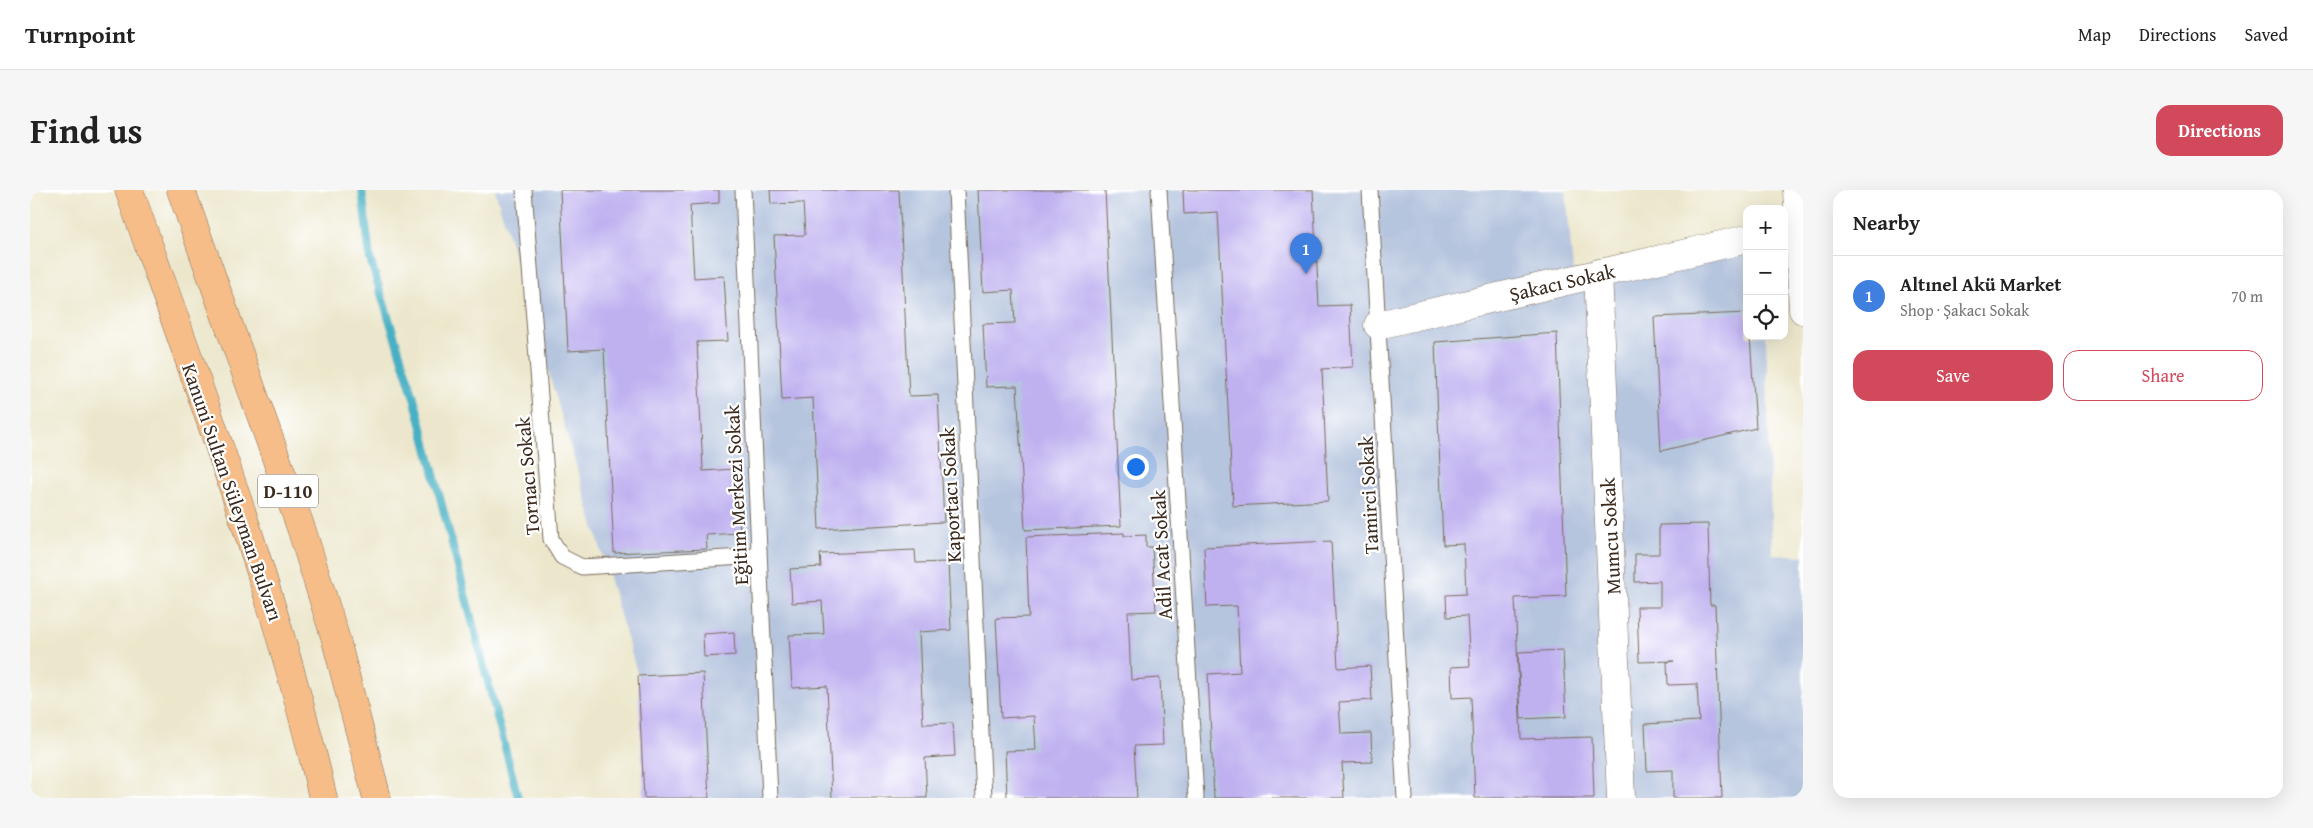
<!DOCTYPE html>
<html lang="en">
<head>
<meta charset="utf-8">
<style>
	body { margin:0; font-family:"Gentium Book Plus",serif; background:#f6f6f6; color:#222 }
	.controls { position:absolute; right:15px; top:15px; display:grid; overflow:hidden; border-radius:10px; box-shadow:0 5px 20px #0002 }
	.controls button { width:45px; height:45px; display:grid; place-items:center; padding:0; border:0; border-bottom:1px solid #e0e0e0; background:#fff; color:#222; font:25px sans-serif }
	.you { position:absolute; left:1105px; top:276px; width:18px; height:18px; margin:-12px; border:4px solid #fff; border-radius:50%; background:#1a73e8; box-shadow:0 0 0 8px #1a73e833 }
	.badge { display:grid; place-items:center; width:32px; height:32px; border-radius:50%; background:#d1495b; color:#fff; font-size:16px; font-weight:700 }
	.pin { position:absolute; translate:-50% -41px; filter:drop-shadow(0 1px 2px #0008) }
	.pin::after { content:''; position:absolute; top:26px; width:18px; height:15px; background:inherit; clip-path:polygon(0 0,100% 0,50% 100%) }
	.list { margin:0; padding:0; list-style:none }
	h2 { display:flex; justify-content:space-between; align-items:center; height:65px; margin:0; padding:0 20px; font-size:21px }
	h2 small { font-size:16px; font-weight:400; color:#767676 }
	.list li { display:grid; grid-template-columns:32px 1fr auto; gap:15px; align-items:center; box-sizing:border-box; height:80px; padding:0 20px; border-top:1px solid #e0e0e0 }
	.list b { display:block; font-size:19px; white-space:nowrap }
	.list p { margin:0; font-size:16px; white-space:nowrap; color:#767676 }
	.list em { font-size:16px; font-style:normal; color:#767676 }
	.actions { display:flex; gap:10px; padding:15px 20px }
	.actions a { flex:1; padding:11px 0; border:1px solid #d1495b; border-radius:15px; text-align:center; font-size:18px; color:#d1495b }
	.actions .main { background:#d1495b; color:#fff }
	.icon { flex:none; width:28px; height:28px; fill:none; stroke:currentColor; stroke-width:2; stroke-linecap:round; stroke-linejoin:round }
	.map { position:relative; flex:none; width:1773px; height:608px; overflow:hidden; border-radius:15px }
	header { display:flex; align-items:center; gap:30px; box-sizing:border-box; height:70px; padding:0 25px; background:#fff; border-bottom:1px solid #e0e0e0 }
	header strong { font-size:24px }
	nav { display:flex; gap:28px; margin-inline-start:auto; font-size:18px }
	.intro { display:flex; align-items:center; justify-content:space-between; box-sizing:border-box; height:120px; padding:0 30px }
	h1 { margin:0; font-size:35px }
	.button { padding:12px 22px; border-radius:15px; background:#d1495b; color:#fff; font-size:18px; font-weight:700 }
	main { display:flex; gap:30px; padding:0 30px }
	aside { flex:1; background:#fff; border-radius:15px; box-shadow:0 5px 20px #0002 }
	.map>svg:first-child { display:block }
	.industrial { fill:#b6c5de }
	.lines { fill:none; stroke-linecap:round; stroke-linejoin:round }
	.stream { stroke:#46b0c4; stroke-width:8 }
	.building { fill:#bfb1f0 }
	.service-casing { stroke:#796c5b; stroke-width:17 }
	.minor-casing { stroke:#796c5b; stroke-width:29 }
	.tertiary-casing { stroke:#796c5b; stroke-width:29 }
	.trunk-casing { stroke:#796c5b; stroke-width:29 }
	.service { stroke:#fff; stroke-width:15 }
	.minor { stroke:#fff; stroke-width:28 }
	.tertiary { stroke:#fff; stroke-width:28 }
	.trunk { stroke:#f7bd88; stroke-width:28 }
	.labels { text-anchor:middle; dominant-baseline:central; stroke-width:4.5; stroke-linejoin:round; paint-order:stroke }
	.shield { fill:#fff; stroke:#766a62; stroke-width:1 }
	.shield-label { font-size:19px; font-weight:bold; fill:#3b2a1e }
	.street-label { font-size:20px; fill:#3b2a1e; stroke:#fff }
</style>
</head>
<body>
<header>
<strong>Turnpoint</strong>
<nav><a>Map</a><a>Directions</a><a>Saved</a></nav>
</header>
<div class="intro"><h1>Find us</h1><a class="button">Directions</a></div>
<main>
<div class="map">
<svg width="1773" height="608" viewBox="0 0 1773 608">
	<rect width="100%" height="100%" fill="#fff"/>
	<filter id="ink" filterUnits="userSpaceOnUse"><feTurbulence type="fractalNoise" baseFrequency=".02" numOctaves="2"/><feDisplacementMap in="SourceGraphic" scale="10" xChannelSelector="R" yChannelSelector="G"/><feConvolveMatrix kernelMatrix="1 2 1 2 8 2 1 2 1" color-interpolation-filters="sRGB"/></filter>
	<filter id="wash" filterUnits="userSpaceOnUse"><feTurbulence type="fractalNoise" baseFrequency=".0096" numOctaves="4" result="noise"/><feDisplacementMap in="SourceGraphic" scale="20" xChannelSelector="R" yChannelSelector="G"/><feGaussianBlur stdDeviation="1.12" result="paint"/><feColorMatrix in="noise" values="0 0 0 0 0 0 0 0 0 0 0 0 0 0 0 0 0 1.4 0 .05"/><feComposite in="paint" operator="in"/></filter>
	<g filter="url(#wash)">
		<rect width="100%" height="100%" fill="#ece7cc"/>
		<path class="industrial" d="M465,0h1071l7,80 174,-17v83h19l6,218 31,2v242h-1129z"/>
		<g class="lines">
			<path class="stream" d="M332,0l8,69 45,142 103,397"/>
		</g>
		<g id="blocks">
			<path class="building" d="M530,0h159v13l-29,2 4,73 30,-2 4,65 -31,1 6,129 33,-2 4,64 -34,2 1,14 -93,4 -10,-204 -36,2z
				M740,0h129l10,206 29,-1 6,127 -125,7 -6,-131 -31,2 -8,-164 31,-1 -2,-32 -32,1z
				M948,0h127l16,336 -96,4 -8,-144 -31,1 -3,-63 32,-1 -2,-33 -30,2z
				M1153,0h130l6,116 31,-1 3,62 -31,2 6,132 -95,5 -15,-294 -34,2z
				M1717,123v23h3l6,92 -95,23 -7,-134z
				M1527,143l9,263 -51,2 6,141 71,-2 2,61h-119l-4,-101 -19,1 -1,-31 19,-1 -3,-50 -20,1 -1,-22 20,-1 -2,-50 -21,1 -8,-203z
				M1678,334l2,81h5l7,193h-49v-28l-26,1 -2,-47 54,-3 -2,-37 -29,1 -1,-23 7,-1 -35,1 -2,-55h23v-26l-25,1v-28h24v-29z
				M1094,343v3l22,-1v12h6l4,64 -28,1 3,68 29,-2 3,67 -29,1 3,52h-130l-2,-47 31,-1 -2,-34 -33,2 -5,-100 33,-1 -3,-80z
				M1301,351l7,127 32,-2 2,34 -33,2 2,32 30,-1 1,29 -30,1 2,35h-130l-6,-124 32,-2 -3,-66 -30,1 -3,-60z
				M885,360l1,13 32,-1 3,68 -32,2 4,92 30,-1 2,33 -30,2 2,40h-95l-5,-112 -35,2 -3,-53 35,-1 -2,-33 -30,2 -2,-34 31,-2 -1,-13z
				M704,442l1,23 -31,2 -1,-23z
				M1533,460l3,67 -45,2 -3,-67z
				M673,483l6,125h-65l-6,-122z"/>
		</g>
	</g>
	<g filter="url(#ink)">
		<use href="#blocks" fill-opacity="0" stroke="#796c5b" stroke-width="1"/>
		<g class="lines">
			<defs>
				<path id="service" d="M494,0l27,349 11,18 20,10 177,-11
					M713,0l27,608
					M926,0l28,608
					M1129,0l37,608
					M1340,0l35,608"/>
				<path id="minor" d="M1568,83l23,525
					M1348,135l369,-86"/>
				<path id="tertiary" d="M1767,0l6,120"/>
				<path id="trunk" d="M99,0c71,201 146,400 194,608
					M151,0l121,341 34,109 41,158"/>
			</defs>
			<use href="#service" class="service-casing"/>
			<use href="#minor" class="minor-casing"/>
			<use href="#tertiary" class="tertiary-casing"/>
			<use href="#trunk" class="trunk-casing"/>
			<use href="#service" class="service"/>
			<use href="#minor" class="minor"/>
			<use href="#tertiary" class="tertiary"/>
			<use href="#trunk" class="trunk"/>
		</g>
	</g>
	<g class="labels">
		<rect class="shield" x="228" y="284.5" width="60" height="33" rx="4"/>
		<g class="shield-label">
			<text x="258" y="301">D-110</text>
		</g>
		<g class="street-label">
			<text transform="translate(1532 92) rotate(-13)">Şakacı Sokak</text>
			<text transform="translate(497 286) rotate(-95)">Tornacı Sokak</text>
			<text transform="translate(203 302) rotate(71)">Kanuni Sultan Süleyman Bulvarı</text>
			<text transform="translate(706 305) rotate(-93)">Eğitim Merkezi Sokak</text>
			<text transform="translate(920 305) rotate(-93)">Kaportacı Sokak</text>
			<text transform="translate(1338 305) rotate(-93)">Tamirci Sokak</text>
			<text transform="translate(1580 346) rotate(-93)">Mumcu Sokak</text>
			<text transform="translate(1131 365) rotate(-93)">Adil Acat Sokak</text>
		</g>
	</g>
</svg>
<div class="controls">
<button>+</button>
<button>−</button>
<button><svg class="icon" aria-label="locate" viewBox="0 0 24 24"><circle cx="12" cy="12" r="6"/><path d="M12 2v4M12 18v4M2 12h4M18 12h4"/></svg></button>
</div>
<div class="you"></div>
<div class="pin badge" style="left:1276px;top:84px;background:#3f7fe0">1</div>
</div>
<aside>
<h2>Nearby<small></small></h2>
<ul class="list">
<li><span class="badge" style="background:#3f7fe0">1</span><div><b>Altınel Akü Market</b><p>Shop · Şakacı Sokak</p></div><em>70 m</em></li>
</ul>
<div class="actions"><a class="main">Save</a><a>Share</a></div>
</aside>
</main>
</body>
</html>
